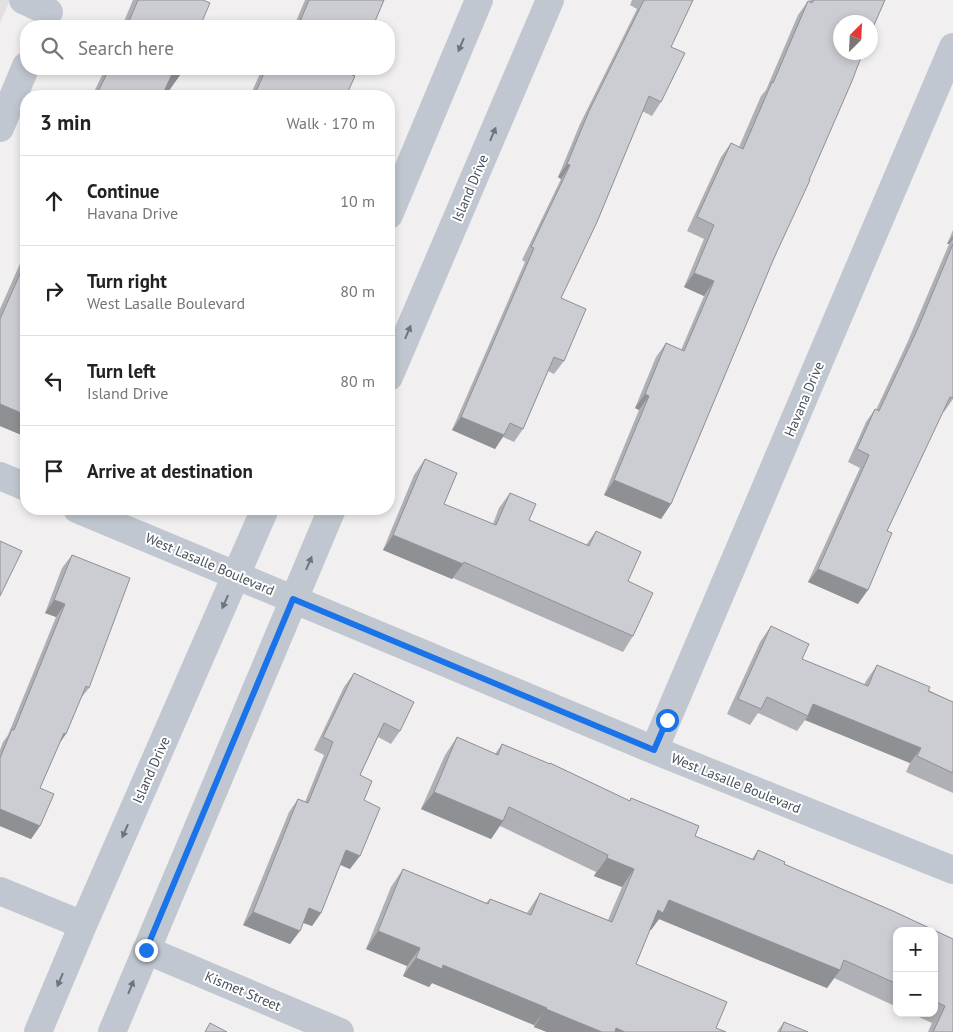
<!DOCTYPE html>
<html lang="en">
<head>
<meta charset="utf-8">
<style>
	body { margin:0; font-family:"PT Sans",sans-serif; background:#f6f6f6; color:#222 }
	.controls { position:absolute; right:15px; bottom:15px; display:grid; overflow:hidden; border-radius:10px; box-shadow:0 2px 8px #0003 }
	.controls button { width:45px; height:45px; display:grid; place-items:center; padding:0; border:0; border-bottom:1px solid #e0e0e0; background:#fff; color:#222; font:25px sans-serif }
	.compass { position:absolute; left:833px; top:15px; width:45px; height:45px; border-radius:50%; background:#fff; box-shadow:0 2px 8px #0003; rotate:24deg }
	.stop { position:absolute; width:15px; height:15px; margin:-11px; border:4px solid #1a73e8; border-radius:50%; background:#fff }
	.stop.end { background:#1a73e8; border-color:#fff; box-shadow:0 1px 5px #0008 }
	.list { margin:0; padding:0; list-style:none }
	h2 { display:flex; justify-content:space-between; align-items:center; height:65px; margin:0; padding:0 20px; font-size:21px }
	h2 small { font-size:16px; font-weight:400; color:#767676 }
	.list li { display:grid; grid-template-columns:32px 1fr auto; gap:15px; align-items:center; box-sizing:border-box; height:90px; padding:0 20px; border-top:1px solid #e0e0e0 }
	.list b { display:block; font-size:19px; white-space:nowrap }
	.list p { margin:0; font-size:16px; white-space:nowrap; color:#767676 }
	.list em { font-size:16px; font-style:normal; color:#767676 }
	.icon { flex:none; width:28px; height:28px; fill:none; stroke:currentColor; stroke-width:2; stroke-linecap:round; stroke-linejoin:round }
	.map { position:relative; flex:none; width:953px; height:1032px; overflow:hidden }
	.search { position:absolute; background:#fff; box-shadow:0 2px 8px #0003; left:20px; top:20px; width:375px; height:55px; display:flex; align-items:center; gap:12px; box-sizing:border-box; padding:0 18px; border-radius:20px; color:#767676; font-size:19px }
	.panel { position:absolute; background:#fff; box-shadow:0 2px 8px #0003; left:20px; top:90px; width:375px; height:425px; border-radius:20px }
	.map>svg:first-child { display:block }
	.education { fill:#e2e0e0 }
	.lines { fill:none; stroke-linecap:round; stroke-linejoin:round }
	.minor { stroke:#c0c7d0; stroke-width:28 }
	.wall { fill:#afb0b5 }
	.shaded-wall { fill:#8f9094 }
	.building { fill:#cccdd3; stroke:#8f9094 }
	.oneway { fill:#6c747e }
	.route { stroke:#1a73e8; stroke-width:6 }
	.labels { text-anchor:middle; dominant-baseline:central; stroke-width:4; stroke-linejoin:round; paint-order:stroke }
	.street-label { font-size:14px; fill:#48505b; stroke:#fff }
</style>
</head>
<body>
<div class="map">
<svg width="953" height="1032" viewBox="0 0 953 1032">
	<rect width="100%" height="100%" fill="#f1efef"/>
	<path class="education" d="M0,0h10l-10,23z"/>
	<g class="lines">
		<path class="minor" d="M23,0l26,12
			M0,128l26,-62
			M389,215l90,-215
			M389,377l161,-377
			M0,476l26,11
			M77,509l577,241 299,120
			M654,750l299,-703
			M0,891l83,34
			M146,950l194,82
			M38,1032l45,-107 182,-416
			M112,1032l220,-523"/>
	</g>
	<path class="wall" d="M133,0h70l-3,26h-78z
		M305,0h79l-11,26h-79z
		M632,0h61l-22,47 -10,55 -9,14 -10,-5 -81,187 3,63 -10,13 -6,-3 -25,58 -9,13 -11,-5 -8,12 -43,-19 73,-168 -3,-2 39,-81 -3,-2 22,-53 57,-115 -7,-4z
		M810,0h75l-111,258 -103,246 -10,15 -57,-24 35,-85 -4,-2 21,-51 10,-14 15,7 23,-54 -20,-9 20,-48 -17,-8 34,-74 10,-14 8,4 22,-51 5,-6 32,-75 10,-14h1z
		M105,69h78l-3,6 -12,17 -4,-1 -2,5h-70z
		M262,69h93l-9,27h-96z
		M953,230v169l-9,13 -1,-1 -56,120 -29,73 -50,-22 52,-114 -12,-6 18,-40 9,-13 1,1 32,-69 41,-97h-2z
		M26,250v183l-2,3 -24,-10v-117z
		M425,459l19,45 49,20 6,-16 11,-15 19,27 57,25 10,-14 32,50 5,55 -10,16 -170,-74 -1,1 -69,-29 31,-75z
		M72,555l17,133 -8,10 -24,49 -17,41v38l-9,13 -31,-13v-76l3,-8 5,-7 48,-118 -11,-4 17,-45z
		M771,626l31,33 62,26 2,-4 11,-16 76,37v91l-47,-21 4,-9 -105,-43 -8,11 -39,-18 -8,12 -23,-11 33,-72z
		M354,673l46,58 -9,13 -13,-7 -18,38 4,25 -14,69 -10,-4 -19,48 -9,13 -9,-3 -13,21 -47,-19 46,-113 9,-13 7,3 19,-47 -10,-5 30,-63z
		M457,737l38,17 7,-10 47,20 1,-1 80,38 1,-3 68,28 -4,10 57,23 6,-9 27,12 -1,2 109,47 60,28v93h-25l4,-9 -22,-10h24v-82h-37v76l-63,-29 -7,10 -168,-69 -8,11h-1l-14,34 91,38 -11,26 10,4h-179l-13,-5v-2l-102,-42 -3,4 -26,-11 4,-10 -41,-17 25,-62 12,-18 83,34 4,-4 37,14 13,-20 68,27 14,-33 -28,-11 2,-4 -96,-46 -9,13 -70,-30 24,-54z
		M784,1022l24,10h-31z"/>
	<path class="shaded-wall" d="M173,72l7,3 -12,17 -7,-3z
		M567,164l3,1 -9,14 -3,-2z
		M953,236v3l-4,5h-2z
		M694,273l20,8 -10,15 -20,-9z
		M645,394l4,2 -10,14 -4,-2z
		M0,404l26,11v18l-2,3 -24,-10z
		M461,417l43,18 -9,14 -43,-19z
		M614,480l57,24 -10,15 -57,-24z
		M393,535l70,29 -11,15 -69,-29z
		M818,569l50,21 -10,14 -50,-22z
		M54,600l11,4 -9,13 -11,-4z
		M813,704l108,44 -11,15 -105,-43 3,-4z
		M64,733l2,1 -9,13z
		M434,792l69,29 -12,18 -70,-30z
		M0,809l40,17 -9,13 -31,-13z
		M346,850l14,6 -10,13 -13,-6z
		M607,858l27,11 -12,18 -28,-11z
		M669,900l171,70 -13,18 -168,-69 -8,11 -5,-2 12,-18z
		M309,908l12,5 -9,13 -13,-5z
		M253,912l47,19 -10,13 -47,-19z
		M378,931l42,17 -13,18 -41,-17z
		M416,958l27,7 104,43 -13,17 -102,-42 -3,4 -26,-11z
		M546,1009l56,23h-55l-13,-5z
		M616,1028l9,4h-11z"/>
	<path class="building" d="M138,0h65l7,3 -10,23h-73z
		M309,0h75l-11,26h-75z
		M644,0h49l-22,47 14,6 -24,49 -12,-6 -52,126 -36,76 25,11 -22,52 -10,-4 -31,72 -13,-6 -6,12 -43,-18 73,-169 -3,-1 39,-82 -3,-1 22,-53z
		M814,0h71l-15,34v-12h-30v30h23l-11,29 -43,99h1l-36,78 -103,246 -57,-24 35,-84 -4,-2 21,-51 18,8 30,-70 -20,-8 20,-48 -17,-8 34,-74 12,6 29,-67 1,1 35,-82 4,2z
		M109,69h74l-3,6 -7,-3 -11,24h-66z
		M266,69h89l-3,6 3,1 -9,20h-92z
		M953,244v154l-3,-1 -63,134 5,2 -24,57 -50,-21 51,-114 -12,-6 18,-40 4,2 39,-83z
		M26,260v155l-26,-11v-85z
		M425,459l32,14 -13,31 52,21 14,-32 26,11 -7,16 60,26 7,-15 45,21 -13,29 25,12 -20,43 -169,-74 -1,2 -70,-29z
		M0,541l22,10 -22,45z
		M72,555l58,23 -41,110 -3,-2 -20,48 -2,-1 -24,55 14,6 -14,32 -40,-17v-51l12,-29 2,1 51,-126 -11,-4z
		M771,626l38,18 -7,15 66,27 9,-21 53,22 -2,4 25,11v71l-36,-17 4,-8 -108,-44 -5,12 -41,-19 -6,12 -23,-10z
		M354,673l60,29 -14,29 -16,-8 -24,52 12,6 -8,19 16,8 -20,48 -14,-6 -25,63 -12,-5 -9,23 -47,-19 45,-113 10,4 25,-61 -10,-5z
		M457,737l41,18 4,-11 48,20v-1l80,38 1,-3 68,28 -4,10 59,24 4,-10 27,12 -1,2 109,47 60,28v93h-20l12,-26 -11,-5v-70h-37v53l-53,-24 -4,10 -171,-70 -6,13 -5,-3 -22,54 91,38 -11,26 10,4h-101l-9,-4 -1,4h-13l-56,-23 1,-1 -104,-43 -1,4 -26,-11 4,-10 -42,-17 25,-62 85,35 2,-5 41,16 9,-22 72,29 22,-53 -27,-11 1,-3 -99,-48 -6,14 -69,-29z
		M784,1022l24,10h-28z
		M210,1023l17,9h-22z"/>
	<defs><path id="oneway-solid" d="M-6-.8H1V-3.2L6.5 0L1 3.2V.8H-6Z" transform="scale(1.25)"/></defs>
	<g class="oneway">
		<use href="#oneway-solid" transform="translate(461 45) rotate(113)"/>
		<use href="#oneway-solid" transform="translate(493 134) rotate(-67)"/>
		<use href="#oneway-solid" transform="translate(408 332) rotate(-67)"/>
		<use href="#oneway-solid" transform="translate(309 563) rotate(-67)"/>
		<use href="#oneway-solid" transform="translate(225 602) rotate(114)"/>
		<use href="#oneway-solid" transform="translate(125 831) rotate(114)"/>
		<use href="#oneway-solid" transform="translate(60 980) rotate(113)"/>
		<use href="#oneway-solid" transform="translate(131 987) rotate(-68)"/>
	</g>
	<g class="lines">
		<path class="route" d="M146,950l147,-351 361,151 13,-30"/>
	</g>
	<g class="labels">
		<g class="street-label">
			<text transform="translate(470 188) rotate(-67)">Island Drive</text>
			<text transform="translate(804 399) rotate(-67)">Havana Drive</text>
			<text transform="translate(210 564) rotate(23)">West Lasalle Boulevard</text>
			<text transform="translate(151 770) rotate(-66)">Island Drive</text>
			<text transform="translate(736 783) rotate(22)">West Lasalle Boulevard</text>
			<text transform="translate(243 991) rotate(23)">Kismet Street</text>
		</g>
	</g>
</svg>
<div class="controls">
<button>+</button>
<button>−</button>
</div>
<svg class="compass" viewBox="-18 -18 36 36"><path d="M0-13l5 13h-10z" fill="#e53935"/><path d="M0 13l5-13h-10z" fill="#767676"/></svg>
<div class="stop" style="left:667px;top:720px"></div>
<div class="stop end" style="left:146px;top:950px"></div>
<div class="search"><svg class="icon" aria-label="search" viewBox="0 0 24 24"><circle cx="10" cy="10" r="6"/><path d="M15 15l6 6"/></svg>Search here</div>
<section class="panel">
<h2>3 min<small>Walk · 170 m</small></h2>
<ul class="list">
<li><svg class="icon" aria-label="ahead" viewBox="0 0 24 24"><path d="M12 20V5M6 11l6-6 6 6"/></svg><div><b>Continue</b><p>Havana Drive</p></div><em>10 m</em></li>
<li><svg class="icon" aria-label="right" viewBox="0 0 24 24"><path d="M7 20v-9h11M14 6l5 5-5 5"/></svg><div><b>Turn right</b><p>West Lasalle Boulevard</p></div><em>80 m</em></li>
<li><svg class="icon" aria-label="left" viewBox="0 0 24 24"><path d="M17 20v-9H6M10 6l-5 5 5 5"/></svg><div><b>Turn left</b><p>Island Drive</p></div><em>80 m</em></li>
<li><svg class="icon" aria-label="arrive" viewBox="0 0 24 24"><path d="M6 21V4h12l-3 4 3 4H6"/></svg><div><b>Arrive at destination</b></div></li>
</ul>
</section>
</div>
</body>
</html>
